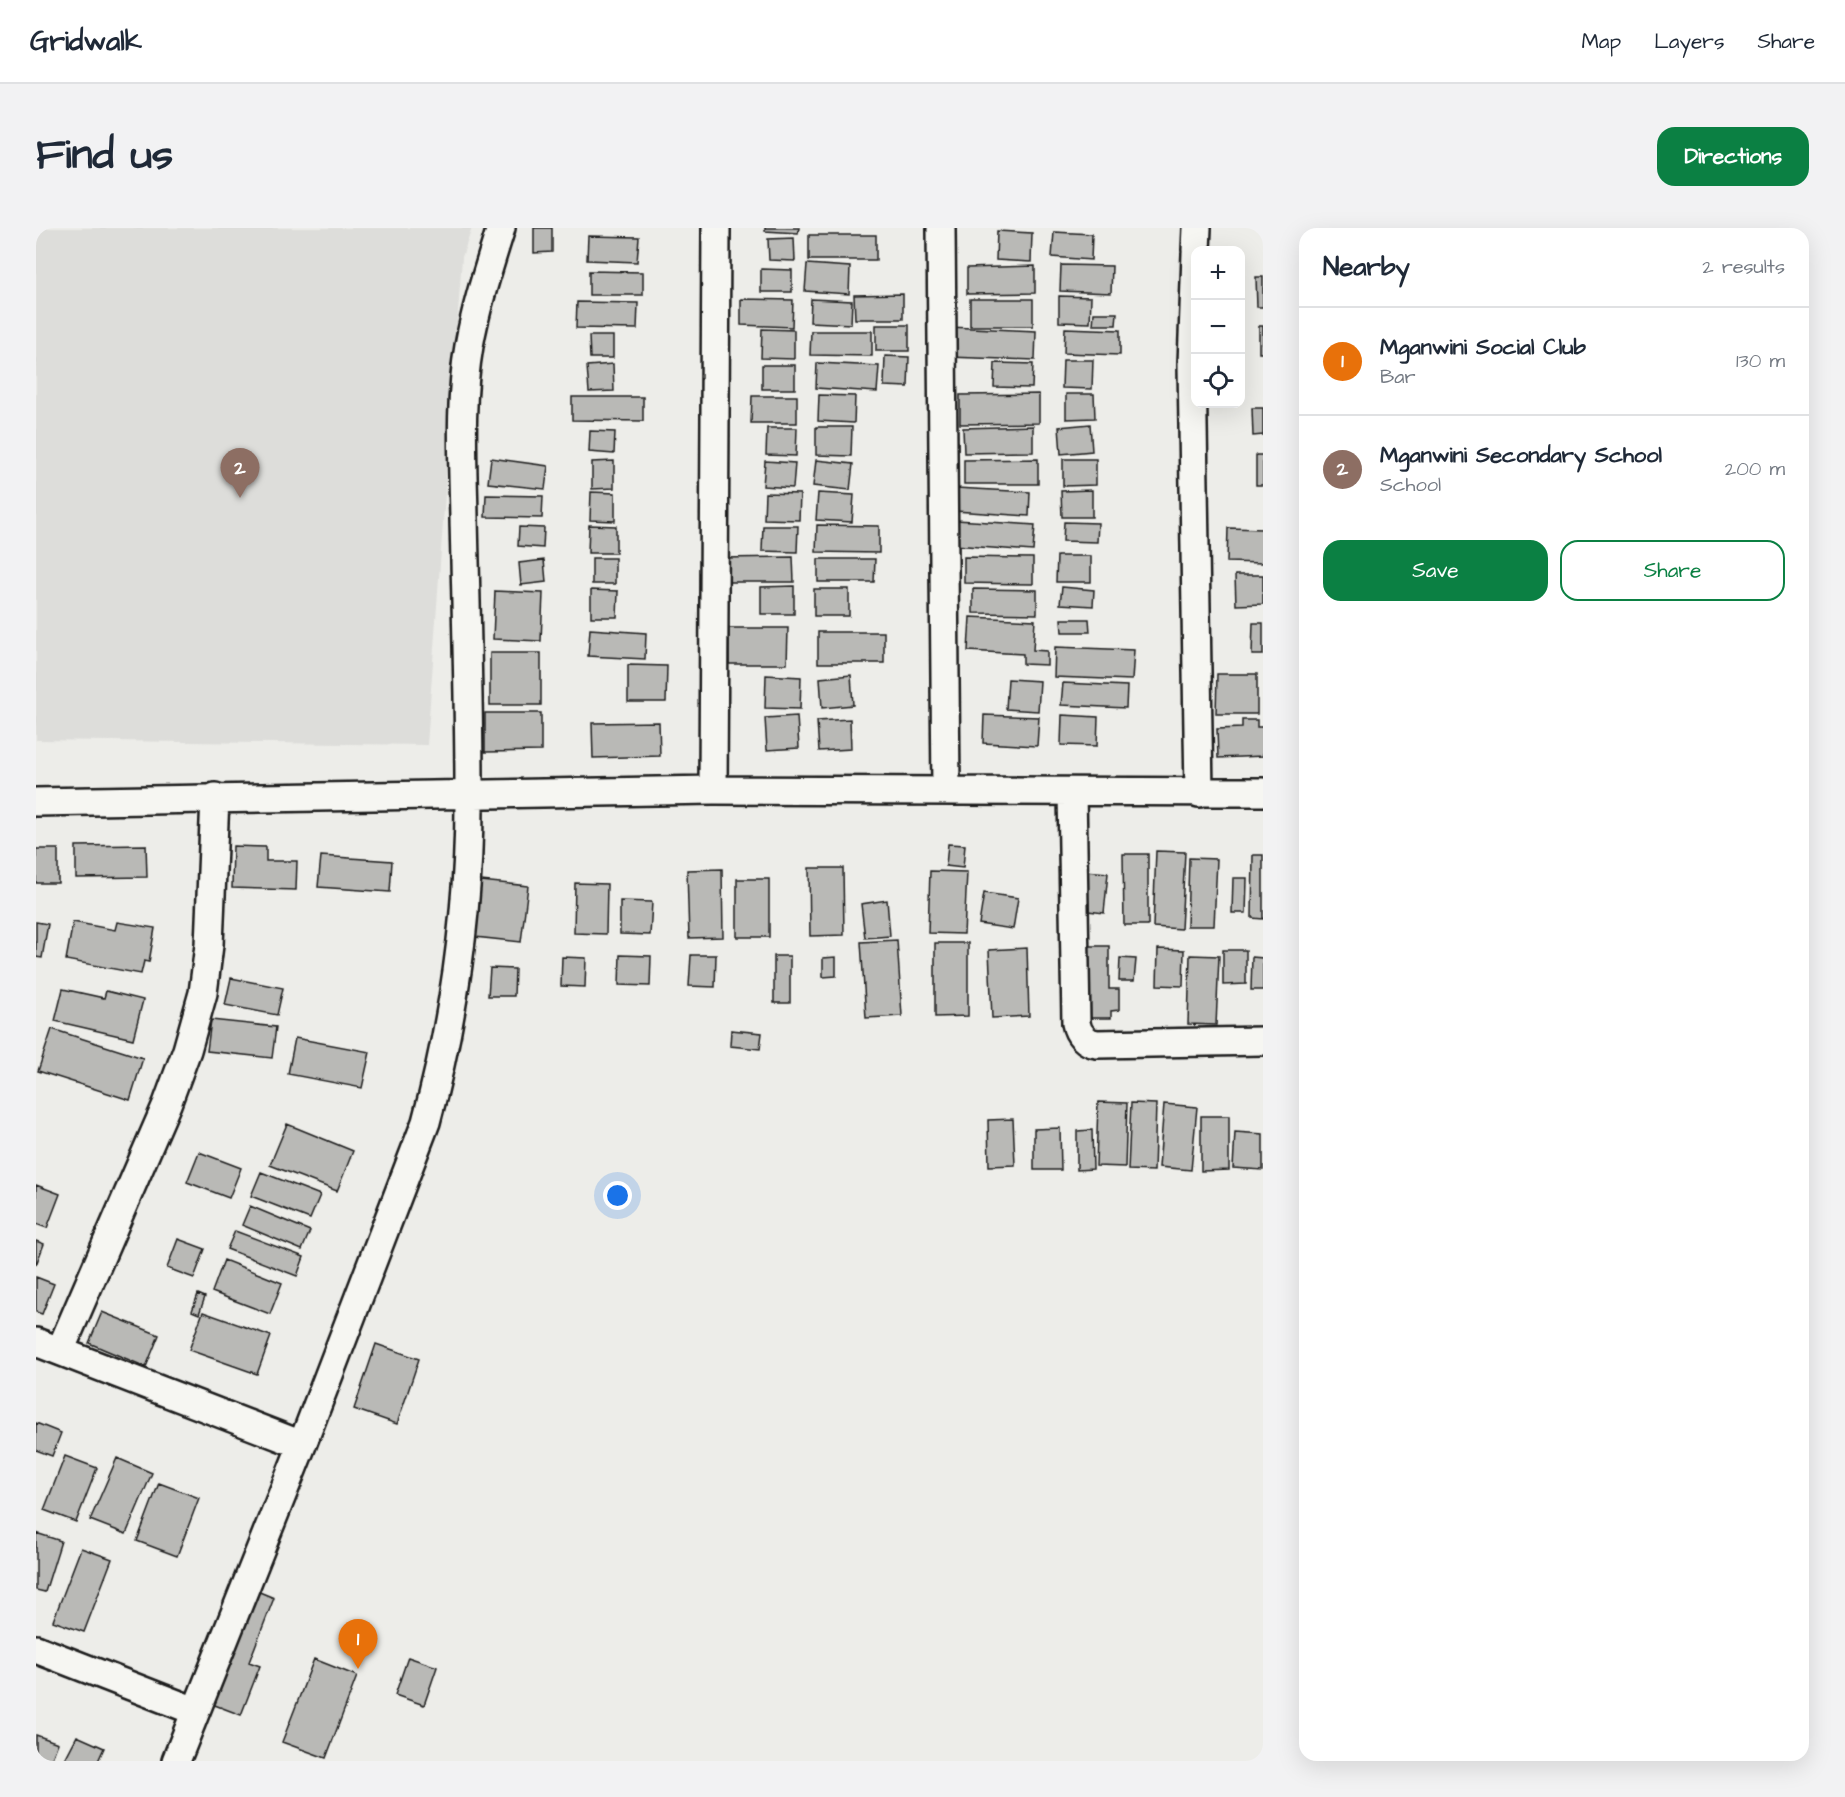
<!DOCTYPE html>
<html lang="en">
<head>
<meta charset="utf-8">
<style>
	body { margin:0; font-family:"Architects Daughter",sans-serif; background:#f2f2f3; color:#1f2937 }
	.controls { position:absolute; right:18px; top:18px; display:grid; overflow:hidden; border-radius:12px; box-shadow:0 6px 24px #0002 }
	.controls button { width:54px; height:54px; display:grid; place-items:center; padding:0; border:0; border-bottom:2px solid #e0e1e3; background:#fff; color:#1f2937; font:30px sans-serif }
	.you { position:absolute; left:582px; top:968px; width:21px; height:21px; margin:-15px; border:4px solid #fff; border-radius:50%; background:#1a73e8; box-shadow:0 0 0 9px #1a73e833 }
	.badge { display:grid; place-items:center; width:39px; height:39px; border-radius:50%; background:#0b8043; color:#fff; font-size:20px; font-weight:700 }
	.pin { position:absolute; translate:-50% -50px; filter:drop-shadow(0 2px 3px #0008) }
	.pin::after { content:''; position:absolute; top:32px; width:21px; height:18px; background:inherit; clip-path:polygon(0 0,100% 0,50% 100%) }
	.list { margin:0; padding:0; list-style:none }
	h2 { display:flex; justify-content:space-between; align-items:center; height:78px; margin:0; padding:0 24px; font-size:26px }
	h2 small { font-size:20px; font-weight:400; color:#747a83 }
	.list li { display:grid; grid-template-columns:39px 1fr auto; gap:18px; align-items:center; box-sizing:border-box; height:108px; padding:0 24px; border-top:2px solid #e0e1e3 }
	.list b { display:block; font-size:22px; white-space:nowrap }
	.list p { margin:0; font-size:20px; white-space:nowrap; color:#747a83 }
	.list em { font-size:20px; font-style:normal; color:#747a83 }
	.actions { display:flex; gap:12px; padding:18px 24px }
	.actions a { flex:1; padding:14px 0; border:2px solid #0b8043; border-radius:18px; text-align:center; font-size:21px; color:#0b8043 }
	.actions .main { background:#0b8043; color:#fff }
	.icon { flex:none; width:33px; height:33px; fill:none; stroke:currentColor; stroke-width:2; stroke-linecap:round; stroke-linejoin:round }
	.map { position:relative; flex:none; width:1227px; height:1533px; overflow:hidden; border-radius:18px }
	header { display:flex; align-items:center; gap:36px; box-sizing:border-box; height:84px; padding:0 30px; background:#fff; border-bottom:2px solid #e0e1e3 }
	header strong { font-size:28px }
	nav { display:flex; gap:33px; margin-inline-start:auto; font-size:21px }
	.intro { display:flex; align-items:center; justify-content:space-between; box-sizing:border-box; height:144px; padding:0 36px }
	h1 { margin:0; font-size:42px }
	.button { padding:15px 27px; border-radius:18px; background:#0b8043; color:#fff; font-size:21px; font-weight:700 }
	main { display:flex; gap:36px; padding:0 36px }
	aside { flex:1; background:#fff; border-radius:18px; box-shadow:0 6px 24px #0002 }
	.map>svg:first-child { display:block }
	.built { fill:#ddddda }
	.building { fill:#b9b9b6; stroke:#1c1c1c; stroke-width:1.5 }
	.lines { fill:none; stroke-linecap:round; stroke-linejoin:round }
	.street-casing { stroke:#1c1c1c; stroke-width:32 }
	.street { stroke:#f6f6f2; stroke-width:27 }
</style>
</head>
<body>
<header>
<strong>Gridwalk</strong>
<nav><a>Map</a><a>Layers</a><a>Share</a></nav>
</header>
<div class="intro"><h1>Find us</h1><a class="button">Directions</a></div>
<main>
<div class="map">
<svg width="1227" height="1533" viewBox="0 0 1227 1533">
	<rect width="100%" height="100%" fill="#edede9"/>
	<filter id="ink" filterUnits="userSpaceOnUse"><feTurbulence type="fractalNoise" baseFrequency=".0167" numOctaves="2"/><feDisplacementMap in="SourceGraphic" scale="12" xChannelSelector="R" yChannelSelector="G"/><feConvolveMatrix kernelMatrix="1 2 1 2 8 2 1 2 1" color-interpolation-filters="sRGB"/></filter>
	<g filter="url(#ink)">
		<path class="built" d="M0,0h436l-10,29 -35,488 -391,-5z"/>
		<path class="building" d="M498,0h18v24l-18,1z
			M729,0h34l-1,5 -33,-2z
			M961,3l35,2 -1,29 -35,-2z
			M1018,4l38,2 -1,26 -39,-3z
			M773,7h67v25h-67z
			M552,8l51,1 -2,25 -50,-2z
			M758,10l1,23 -26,-1 -1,-21z
			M771,36l43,3 -1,27 -44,-3z
			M1025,37l51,1 -1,27 -51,-2z
			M999,38v27l-68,1v-26z
			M725,41l31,1v22h-31z
			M553,43l54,1v23h-54z
			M1220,49h7v30h-6z
			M867,66v25h-48l-1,-24z
			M1023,68l32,1 -1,26 -31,-1z
			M705,71l52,1 -1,27 -51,-2z
			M775,71l41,2 -1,23 -41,-2z
			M934,71h63v27h-63z
			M541,74l61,1 -1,26 -61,-1z
			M1058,85h23l-1,12h-23z
			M840,97h33v26h-33z
			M1223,98h4v27h-4z
			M913,99l87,4 -1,29 -87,-3z
			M1029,100l55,2v25l-56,-2z
			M726,101l32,1v29l-33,-1z
			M775,103h61v25l-62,-1z
			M553,108h24v22h-23z
			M849,128l24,1 -1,30 -24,-1z
			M1027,132h30l-1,29 -30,-1z
			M781,135l62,3 -2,26 -61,-4z
			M959,135l38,1 -1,24 -38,-1z
			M577,136l1,27 -25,1 -2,-26z
			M726,137h33v24h-33z
			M1003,166v29l-79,1v-29z
			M1030,166h28l1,24 -29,1z
			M783,167l36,1 -1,27 -36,-2z
			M716,168h45v27h-46z
			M536,169h71v24l-71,-1z
			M1216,180h11v27l-10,1z
			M1054,196l2,27 -31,3 -2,-27z
			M997,198v26l-69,1 -1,-25z
			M780,199h36l-1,29 -35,-1z
			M731,200h30l-1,28 -30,-1z
			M554,203l25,1 -1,22 -25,-2z
			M1220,227h7v30h-7z
			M455,230l57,8 -3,23 -57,-6z
			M1002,231v25h-74v-24z
			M1027,231h33v26l-33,1z
			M780,232l37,4 -3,26 -37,-4z
			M578,233v27l-22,1v-27z
			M729,233l30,2 -2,25 -30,-2z
			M920,260l74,4 -1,24 -74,-5z
			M1056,262v27h-30l-1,-26z
			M555,264l24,1v28l-25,-1z
			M729,265l35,1 -1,26 -35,-1z
			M782,265l36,2 -2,27 -36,-2z
			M450,267l57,1 -1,22 -57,-1z
			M920,292l79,5 -2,26 -79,-6z
			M1028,294l34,1 -1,19 -34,-1z
			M553,297l27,1v27h-28z
			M781,297l62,1v27l-63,-1z
			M727,298h35l-1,26 -35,-1z
			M483,299l25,1 -1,20 -25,-2z
			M1192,300l35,1v34l-36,-1z
			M1021,328h34v26h-35z
			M757,329l1,25h-72v-24z
			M928,329l69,1v26l-69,-1z
			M556,330h23v26h-23z
			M782,331h57l-1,23h-56z
			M508,332l2,22 -25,3 -2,-22z
			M1199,347h28v29l-27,1z
			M758,358v28h-33v-27z
			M1026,359l32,3 -1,16 -33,-2z
			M778,361h35v27h-35z
			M937,361l64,1v24l-64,-1z
			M555,362l27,1 -1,26h-26z
			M459,363l48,2 -2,48 -48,-2z
			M934,389l65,3 -2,30 14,1v14l-24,-1v-10l-55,-3z
			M1025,391h28l1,13h-28z
			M1217,395h10v32h-11z
			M693,400h59l-1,36h-58z
			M554,401l56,4 -1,26 -57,-3z
			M782,404h66v31h-66z
			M1019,419l79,3 -2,30 -78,-3z
			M454,425h51v52h-51z
			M592,437l39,1 -1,36h-38z
			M1181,446h40v40h-41z
			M730,447l35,2 -1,32 -35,-1z
			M815,447l2,30 -31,3 -2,-30z
			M972,451l32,2 -2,30 -32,-2z
			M1027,455l64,3 -1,22 -65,-3z
			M449,485h56v38l-56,1z
			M948,487l55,2 -2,29 -54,-3z
			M1026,487l36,2 -1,29 -36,-1z
			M761,488l2,32 -32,2 -2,-32z
			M814,491l1,30 -32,2 -2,-30z
			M1206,492h15v7h6v29l-45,2 -1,-29 25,-1z
			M623,494l1,34 -67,2 -1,-35z
			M912,616l17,1 -2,23 -17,-2z
			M110,617l1,32 -71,1v-32z
			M197,618l33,1v14h31l-1,29 -64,-2z
			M0,621h22v34h-22z
			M1120,623l29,1 -4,77 -28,-2z
			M1087,626h25v71h-24z
			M1217,627h10v64l-11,-1z
			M285,628l71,5 -2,31 -72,-5z
			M1153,630l28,1 -3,67h-27z
			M773,640h34l1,67 -34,1z
			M686,641l1,68 -34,1 -2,-68z
			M894,643l37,1 -3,62 -36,-1z
			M1048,643l24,2 -4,40 -24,-3z
			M1197,650h14l-1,35h-14z
			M701,651h32v58h-32z
			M445,653l47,5 -7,56 -46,-5z
			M539,655l32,1 -1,50 -32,-1z
			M948,665l34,5 -5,31 -34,-5z
			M851,672l3,36 -25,2 -4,-34z
			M584,673l32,1 -2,33 -30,-1z
			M0,694l12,2 -6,34 -6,-1z
			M37,694l42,8 2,-8 38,6 -6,34 -5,-1 -3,13 -75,-14z
			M861,712l5,76 -36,2 -5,-76z
			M899,715h33v73l-33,1z
			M1042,718h31v43h10v21l-8,1v7h-32z
			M991,720l2,68 -37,2 -3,-68z
			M1122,721l26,1 -1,36 -26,-1z
			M1187,722h23v34l-23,1z
			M584,727l31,1 -1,30 -31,-1z
			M655,727h25l-1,32 -26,-1z
			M1154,727l29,1 -3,69 -28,-1z
			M738,728h16v47h-16z
			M526,729l24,1 -1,29 -24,-1z
			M800,729v19l-13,1v-19z
			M1216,729l11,1v32h-12z
			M1084,730l16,1 -2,22h-15z
			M454,740l25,1 -1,27h-26z
			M195,750l52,10 -6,27 -52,-10z
			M27,761l41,9 2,-7 37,9 -10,39 -78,-18z
			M175,792l65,7 -4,31 -65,-7z
			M16,801l91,29 -13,42 -92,-29z
			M695,802l31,3 -2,16 -30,-3z
			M259,810l75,14 -8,36 -74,-14z
			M1062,874l29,1 -2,64 -29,-1z
			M1095,875l25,1 -2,67 -26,-1z
			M1128,876l33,3 -6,63 -32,-3z
			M1165,888h28v54l-28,1z
			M977,891l2,46 -26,1 -1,-46z
			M251,896l66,27 -16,40 -67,-26z
			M1024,900l1,42h-27v-41z
			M1056,902l1,39 -16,1v-39z
			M1199,904l28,2v36l-30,-2z
			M163,924l42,16 -12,30 -42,-16z
			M225,944l59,23 -10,24 -59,-23z
			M0,957l24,9 -13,34 -11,-4z
			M214,978l60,25 -8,19 -60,-25z
			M199,1003l69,26 -7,19 -70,-27z
			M142,1011l27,10 -11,29 -27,-10z
			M0,1013l8,3 -8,21z
			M188,1032l58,23 -12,31 -58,-22z
			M0,1049l18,7 -12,30 -6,-2z
			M162,1066l7,3 -6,17 -7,-3z
			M66,1084l57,23 -13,32 -57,-24z
			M167,1084l68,24 -14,38 -68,-24z
			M340,1116l43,15 -22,65 -43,-15z
			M0,1195l25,10 -9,23 -16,-6z
			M29,1228l32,12 -21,54 -32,-12z
			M81,1230l35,15 -26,61 -36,-14z
			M123,1255l40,15 -22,58 -40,-15z
			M0,1305l25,8 -16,51 -9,-2z
			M45,1320l31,11 -28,73 -31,-11z
			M221,1363l17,7 -25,64 11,4 -19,49 -29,-11z
			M372,1429l29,10 -13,38 -29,-10z
			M278,1431l43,17 -31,82 -44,-16z
			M0,1507l22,8 -7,18h-15z
			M41,1508l27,12 -6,13h-34z"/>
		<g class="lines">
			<defs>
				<path id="street" d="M905,0l5,562
					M1160,22l1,-22
					M1160,26l-4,110 7,429
					M677,562l3,-562
					M1036,564l4,231c2,11 10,20 21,21l166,-3
					M0,574l677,-12 550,2
					M0,1114l266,103
					M24,1123l107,-247 20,-54 16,-57 6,-48 6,-148
					M0,1421l159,62
					M140,1533l126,-316 124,-323c29,-107 44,-220 43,-332 0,-90 -3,-181 -5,-272 -1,-57 -5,-115 5,-172 7,-40 20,-79 32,-118"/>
			</defs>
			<use href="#street" class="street-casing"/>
			<use href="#street" class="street"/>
		</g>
	</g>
</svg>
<div class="controls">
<button>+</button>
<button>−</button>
<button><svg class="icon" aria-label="locate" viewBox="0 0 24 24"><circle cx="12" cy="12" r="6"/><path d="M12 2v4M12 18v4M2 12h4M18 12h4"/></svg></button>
</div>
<div class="you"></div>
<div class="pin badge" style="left:322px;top:1441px;background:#e8710a">1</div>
<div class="pin badge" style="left:204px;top:270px;background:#8d6e63">2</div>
</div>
<aside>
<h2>Nearby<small>2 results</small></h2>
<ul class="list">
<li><span class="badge" style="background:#e8710a">1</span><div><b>Mganwini Social Club</b><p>Bar</p></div><em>130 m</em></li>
<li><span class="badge" style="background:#8d6e63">2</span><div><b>Mganwini Secondary School</b><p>School</p></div><em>200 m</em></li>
</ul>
<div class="actions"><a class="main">Save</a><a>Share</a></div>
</aside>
</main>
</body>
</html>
